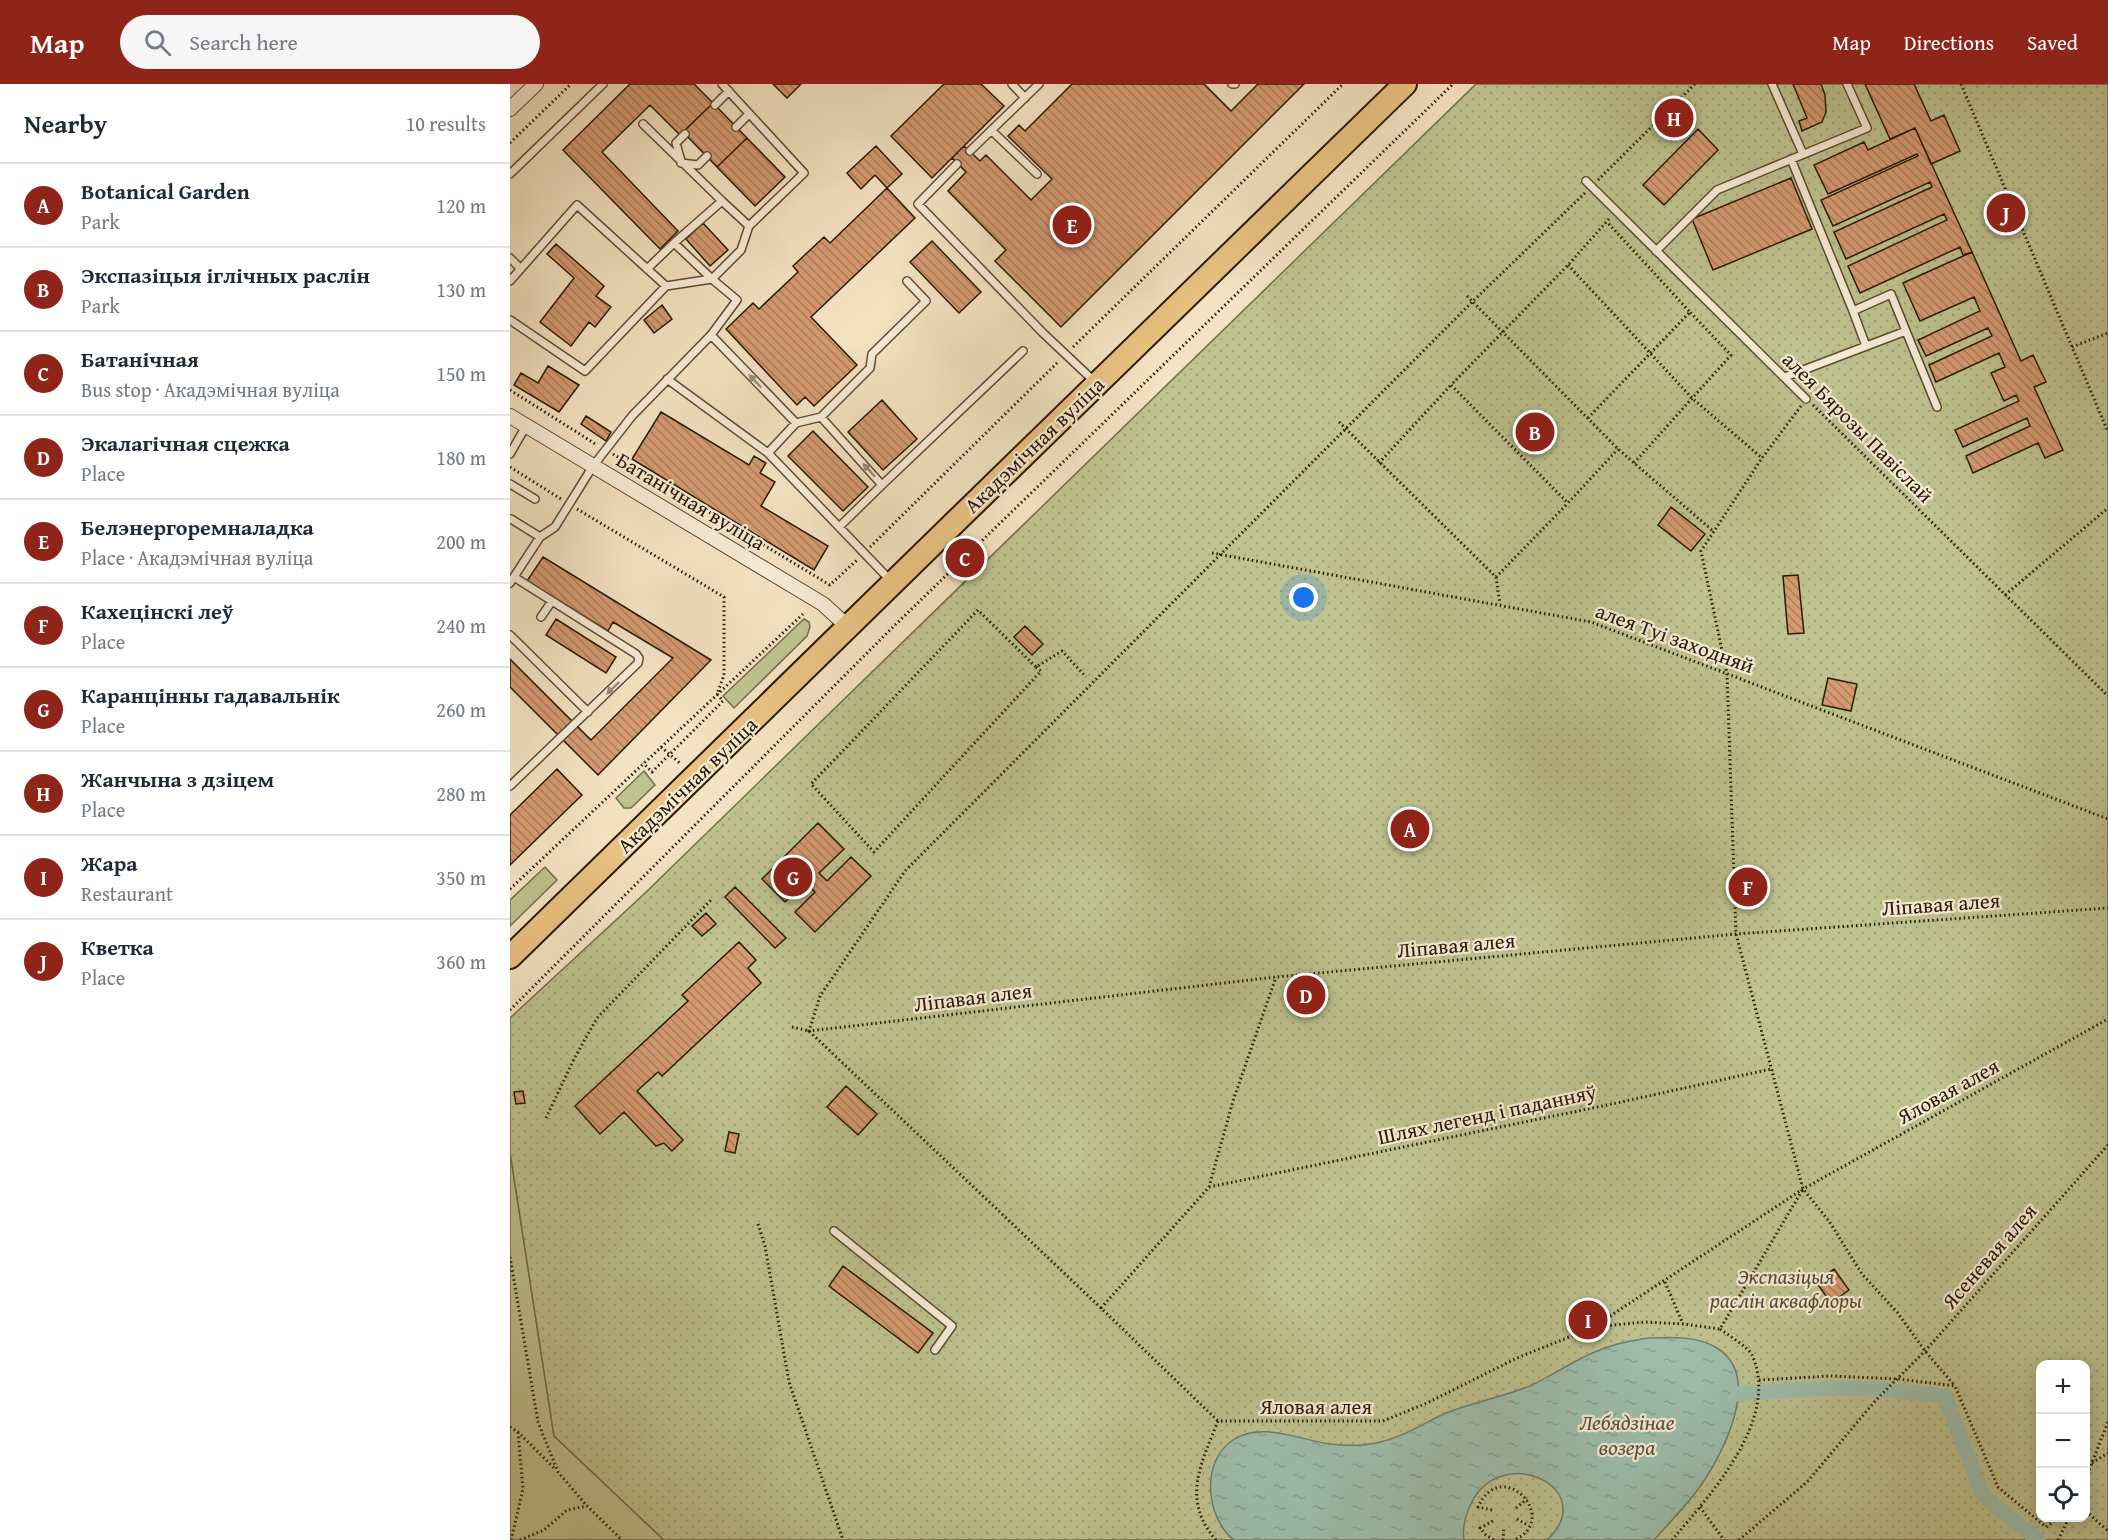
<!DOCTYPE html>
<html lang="en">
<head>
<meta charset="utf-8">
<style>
	body { margin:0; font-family:"Gentium Book Plus",serif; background:#f6f6f7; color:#1f2937 }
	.controls { position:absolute; right:18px; bottom:18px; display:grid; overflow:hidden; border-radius:12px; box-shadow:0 3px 15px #0003 }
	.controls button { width:54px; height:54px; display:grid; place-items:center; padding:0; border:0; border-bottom:2px solid #e0e1e3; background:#fff; color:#1f2937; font:30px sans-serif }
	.you { position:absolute; left:794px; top:514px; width:21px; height:21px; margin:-15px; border:4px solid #fff; border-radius:50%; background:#1a73e8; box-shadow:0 0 0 9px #1a73e833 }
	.badge { display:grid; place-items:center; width:39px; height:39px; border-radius:50%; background:#8f2418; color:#fff; font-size:20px; font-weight:700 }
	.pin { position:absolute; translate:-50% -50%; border:3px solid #fff; box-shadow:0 2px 6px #0006 }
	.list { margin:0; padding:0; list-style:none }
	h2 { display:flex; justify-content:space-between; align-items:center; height:78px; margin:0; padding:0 24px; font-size:26px }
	h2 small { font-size:20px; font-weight:400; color:#747a83 }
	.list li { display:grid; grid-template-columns:39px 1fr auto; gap:18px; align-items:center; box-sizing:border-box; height:84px; padding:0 24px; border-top:2px solid #e0e1e3 }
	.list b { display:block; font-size:22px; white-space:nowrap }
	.list p { margin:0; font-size:20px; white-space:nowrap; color:#747a83 }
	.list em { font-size:20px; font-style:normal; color:#747a83 }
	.icon { flex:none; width:33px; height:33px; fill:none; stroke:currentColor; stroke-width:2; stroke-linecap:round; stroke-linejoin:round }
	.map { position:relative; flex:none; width:1598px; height:1456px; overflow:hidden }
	header { display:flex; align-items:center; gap:36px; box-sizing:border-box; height:84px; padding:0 30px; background:#8f2418; color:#fff }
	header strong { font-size:28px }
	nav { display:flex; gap:33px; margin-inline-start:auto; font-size:21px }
	.search { width:420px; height:54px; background:#f6f6f7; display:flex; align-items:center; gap:15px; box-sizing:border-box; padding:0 21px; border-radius:33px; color:#747a83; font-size:22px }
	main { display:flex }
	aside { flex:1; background:#fff }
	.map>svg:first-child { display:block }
	.grass { fill:#bfc390; stroke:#746e4a; stroke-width:1.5 }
	.park { fill:url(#park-dots); stroke:#746e4a; stroke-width:1.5; fill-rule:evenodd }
	.water { fill:url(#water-ripples); stroke:#6f7d6a; stroke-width:1.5 }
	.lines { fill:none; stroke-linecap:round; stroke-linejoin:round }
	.canal { stroke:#9dbfad; stroke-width:15 }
	.building { fill:url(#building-back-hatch); stroke:#291905; stroke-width:1.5 }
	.service-casing { stroke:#5c4c34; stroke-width:10 }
	.minor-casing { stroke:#5c4c34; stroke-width:16 }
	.primary-casing { stroke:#291905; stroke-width:26 }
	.path { stroke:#291905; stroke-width:3; stroke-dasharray:1.5 3; stroke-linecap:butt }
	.service { stroke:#f8edd7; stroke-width:7 }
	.minor { stroke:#f8edd7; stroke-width:14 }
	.primary { stroke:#eac281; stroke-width:22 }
	.oneway { fill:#9b8e78 }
	.labels { text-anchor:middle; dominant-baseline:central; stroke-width:4.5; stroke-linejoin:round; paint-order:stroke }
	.street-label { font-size:21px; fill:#291905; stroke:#f8edd7 }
	.park-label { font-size:21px; font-style:italic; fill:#564c2f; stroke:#f8edd7 }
	.water-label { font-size:22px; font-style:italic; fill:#525340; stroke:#f8edd7 }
</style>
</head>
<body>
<header>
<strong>Map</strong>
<div class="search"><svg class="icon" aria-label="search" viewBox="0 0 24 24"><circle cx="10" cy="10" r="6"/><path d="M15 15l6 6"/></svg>Search here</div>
<nav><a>Map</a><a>Directions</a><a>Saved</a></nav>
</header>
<main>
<aside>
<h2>Nearby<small>10 results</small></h2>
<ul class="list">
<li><span class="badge">A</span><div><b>Botanical Garden</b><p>Park</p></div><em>120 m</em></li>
<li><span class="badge">B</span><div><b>Экспазіцыя іглічных раслін</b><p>Park</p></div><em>130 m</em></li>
<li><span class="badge">C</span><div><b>Батанічная</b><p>Bus stop · Акадэмічная вуліца</p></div><em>150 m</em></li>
<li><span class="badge">D</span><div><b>Экалагічная сцежка</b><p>Place</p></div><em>180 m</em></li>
<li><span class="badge">E</span><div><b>Белэнергоремналадка</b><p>Place · Акадэмічная вуліца</p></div><em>200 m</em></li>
<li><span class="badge">F</span><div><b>Кахецінскі леў</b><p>Place</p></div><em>240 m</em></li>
<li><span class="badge">G</span><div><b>Каранцінны гадавальнік</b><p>Place</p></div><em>260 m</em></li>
<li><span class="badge">H</span><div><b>Жанчына з дзіцем</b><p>Place</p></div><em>280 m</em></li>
<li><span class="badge">I</span><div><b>Жара</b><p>Restaurant</p></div><em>350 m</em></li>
<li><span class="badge">J</span><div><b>Кветка</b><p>Place</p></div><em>360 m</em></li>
</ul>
</aside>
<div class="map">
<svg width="1598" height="1456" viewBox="0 0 1598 1456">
	<defs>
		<pattern id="park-dots" width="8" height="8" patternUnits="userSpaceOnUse" patternTransform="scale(1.5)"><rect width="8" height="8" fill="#bfc390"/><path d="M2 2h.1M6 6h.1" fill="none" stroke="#a4a77b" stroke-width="1.8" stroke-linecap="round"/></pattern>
		<pattern id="water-ripples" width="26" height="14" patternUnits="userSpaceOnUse" patternTransform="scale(1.5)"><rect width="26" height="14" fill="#9dbfad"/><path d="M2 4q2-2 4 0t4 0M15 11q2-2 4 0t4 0" fill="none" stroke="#87a493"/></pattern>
		<pattern id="building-back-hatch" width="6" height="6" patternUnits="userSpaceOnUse" patternTransform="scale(1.5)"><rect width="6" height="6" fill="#d59a71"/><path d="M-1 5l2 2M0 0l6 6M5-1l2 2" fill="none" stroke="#ad7d5b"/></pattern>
	</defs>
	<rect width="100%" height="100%" fill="#f4e3c2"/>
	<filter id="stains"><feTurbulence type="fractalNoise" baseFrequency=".00333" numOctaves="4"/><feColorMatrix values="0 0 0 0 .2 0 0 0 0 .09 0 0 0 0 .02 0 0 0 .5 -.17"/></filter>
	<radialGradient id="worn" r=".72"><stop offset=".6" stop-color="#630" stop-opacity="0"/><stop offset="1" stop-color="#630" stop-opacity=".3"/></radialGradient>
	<path class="grass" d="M294,535l5,3 1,5 -3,9 -73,72 -11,-12z
		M134,687l11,14 -24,23h-7l-8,-10z
		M35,783l12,13 -47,46v-26z
		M0,1068l44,284 110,104h-154z"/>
	<path class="park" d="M966,0h632v1456h-1444l-110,-104 -44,-284v-134l133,-123zM1530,1280h46v154h-46z"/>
	<path class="water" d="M1139,1254c22,-1 49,-2 68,10 47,29 5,107 -18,140 -13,18 -30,35 -45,52h-107c55,-52 -47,-99 -76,-36 -6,12 -9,23 -7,36h-230c-28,-22 -34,-78 -1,-100 28,-19 67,0 97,4 16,2 34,2 50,-2 23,-5 44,-19 66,-29 28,-11 58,-16 86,-28 17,-8 32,-18 48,-26 22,-12 45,-18 69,-21z"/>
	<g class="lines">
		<path class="canal" d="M1228,1310l93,-6 44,1 70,7 38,100 55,44"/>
	</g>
	<path class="building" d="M120,0h64l19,19 -33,32 -30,-30 -48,47 76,79 -18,18 -97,-99z
		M263,0h28l-14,14z
		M434,0h37l23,22 -72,72 -41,-42z
		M562,0h132l27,27 27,-27h46l-243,243 -66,-66 11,-11 -58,-59 18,-19 -14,-14 12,-12 16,15 6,-6 45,45 21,-21 -44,-43 11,-11 6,6z
		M1283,0h28l4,11 1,17 -4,10 -20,9 -3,-10 8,-3z
		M1355,0h49l17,37 13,-6 16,36 -29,13 -16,-36 -25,11z
		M203,19l34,35 -30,29 -34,-35z
		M1405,44l57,124 -9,3 -3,-8 -100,46 -12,-27 99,-46 -3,-6 -98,45 -12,-27 98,-45 -2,-5 -97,44 -12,-26 97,-44 -1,-2 -89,40 -14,-29 50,-23 4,8z
		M1188,45l20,21 -54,55 -21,-20z
		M237,54l38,39 -30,29 -38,-39z
		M366,62l26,28 -15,14 -12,-13 -14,14 -14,-16z
		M1281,94l21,51 -99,41 -21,-51z
		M377,104l28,30 -104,99 46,48 -43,41 -9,-9 -8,8 -71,-76 27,-26 6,6 39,-37 -5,-6 31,-29 6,6z
		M193,139l25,27 -18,16 -24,-27z
		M422,157l49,51 -22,21 -49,-51z
		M46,160l48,42 -8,10 15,11 -16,20 -6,-5 -18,24 -31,-24 34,-44 -27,-24z
		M1462,168l49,109 12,-6 13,27 -12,5 29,63 -18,8 -7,-15 -65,30 -7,-17 64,-30 -3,-8 -64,29 -8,-17 64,-29 -3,-6 -12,6 -13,-28 14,-6 -6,-14 -63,29 -7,-17 63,-29 -4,-8 -62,28 -8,-16 62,-29 -6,-14 -54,24 -17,-38z
		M152,221l10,14 -18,14 -10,-13z
		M38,282l31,19 -20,27 -45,-27 7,-12 17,10z
		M372,316l35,39 -34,31 -35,-38z
		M151,328l88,53 5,-9 12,7 -6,10 15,9 -14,24 67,40 -14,24 -182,-111z
		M76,332l25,16 -5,9 -25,-17z
		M303,347l55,56 -25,24 -55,-55z
		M1161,423l34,27 -14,17 -33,-26z
		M33,473l168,103 -113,115 -88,-88v-28l81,81 82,-82 -60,-36 -5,9 -81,-50z
		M1288,491l6,58 -16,1 -5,-58z
		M46,535l60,38 -10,16 -60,-38z
		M515,542l18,18 -11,11 -18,-18z
		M1318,594l29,6 -6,27 -29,-6z
		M47,685l25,26 -72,70v-50z
		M308,739l26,26 -25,24 8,8 24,-24 20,19 -56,56 -20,-20 20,-20 -10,-10 -20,20 -23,-23z
		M225,803l51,51 -11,10 -50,-51z
		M196,829l10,11 -14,12 -10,-10z
		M229,858l17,18 -8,8 13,15 -99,93 -4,-4 -21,19 46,49 -11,11 -8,-8 -8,3 -32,-34 -24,22 -25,-28 113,-105 -6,-6z
		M336,1002l31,28 -19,21 -31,-28z
		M13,1007l2,12 -9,1 -2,-12z
		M219,1048l10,2 -4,19 -10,-2z
		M333,1182l90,67 -15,20 -89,-67z
		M1324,1185l15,21 -18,13 -15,-21z"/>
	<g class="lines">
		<defs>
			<path id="service" d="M502,0l13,14
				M722,0h3
				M1262,0l31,70
				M205,21l14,-14
				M133,40l79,77
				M226,43l13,-13
				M482,47l45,43
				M460,67l69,-67
				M171,77l-5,-18 9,-9
				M171,79l17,2 9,-9
				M447,80l-39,40 125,129 52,49
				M0,90l93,-90
				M1076,97l220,218
				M1146,167l61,-61 150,-62 -20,-44
				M0,174l10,10
				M137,185l27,-26
				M202,195l-38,-36 48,-42 27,25
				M0,197l67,-76 89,81
				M1343,227l13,35
				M0,236l75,51 81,-85 46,-7
				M1396,247l31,76
				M201,251l26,-35 -25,-21 29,-29 8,-24 55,-53 -82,-89
				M1275,293l121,-46 -15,-37 -38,17 -62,-152
				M157,295l101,74 28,-30 25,-6 49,-49 2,-14 54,-53 -19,-20
				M311,333l61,68 -43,42
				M258,369l123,128
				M0,370l16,-28
				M0,400l25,15
				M372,401l141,-134
				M1,435l29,18 15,-10 38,-61 39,-50 79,-81 85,88
				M0,499l30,-46
				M31,533l11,-16
				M0,551l78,77
				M0,702l128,-123 1,-5 -3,-4 -122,-77
				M324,1147l118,95 -17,24"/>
			<path id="minor" d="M0,25l26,-25
				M0,332l313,188 24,22"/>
			<path id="primary" d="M0,873c297,-292 597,-582 895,-873"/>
		</defs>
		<use href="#service" class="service-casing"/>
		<use href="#minor" class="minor-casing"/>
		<use href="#primary" class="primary-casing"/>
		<path class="path" d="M1451,0l147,348
			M0,59l61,-59
			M1088,96l97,-96
			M1075,109l-113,109 -567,569 -85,125 -11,35 467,-54 460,-43 372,-26
			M1099,135l-41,46 -117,120 117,118 50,-54
			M1058,181l125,134 69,59
			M957,212l151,153 95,82
			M563,263l270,-263
			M1562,263l36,-14
			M0,306l87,55
			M1303,321l295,291
			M1291,322l-39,52 -61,93 26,123 9,260 67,255 26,32 33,53 35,38 28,39 30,35
			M1078,334l102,-106 -83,-90
			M829,338l157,155 72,-74
			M103,370l217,131 27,-25
			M869,379l72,-78
			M1124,379l97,-108 -41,-43
			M0,383l51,32
			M67,425l147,88v78l-7,19 6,7 -71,71 -9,-9
			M360,463l188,-185
			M445,464l10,10
			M702,469l379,69 517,197
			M986,493l4,27
			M1495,511l103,-87
			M526,583l5,4 -167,181 -63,-68 167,-174 58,57 26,-16 24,26
			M151,663l20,17
			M0,805l293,-275
			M0,926l385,-385 558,-541
			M282,943l17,4 292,277 117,113
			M36,1034l28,-59 23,-41 115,-119
			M699,1103l403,-83 159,-35
			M248,1140l7,22 24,136 54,158
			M0,1173l28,165 20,50 29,34 35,34
			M1155,1198l18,42
			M591,1224l108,-121 24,-86 43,-124
			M1085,1242l208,-137 305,-170
			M1249,1296l71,-4 69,3 56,7 43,101 48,40 12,-9
			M0,1343l8,5 37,37
			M1582,1379l16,-10
			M1576,1394l22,-56
			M1190,1423l24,33
			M1006,1424l11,-9
			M982,1426l-14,-3c24,-53 84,13 36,33
			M1576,1427l22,20
			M1007,1435l12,7
			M983,1437l-13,7 6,7 8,5
			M1,1456l12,-51 -5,-57
			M10,1456l24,-10 23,-20 20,-4
			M706,1456c-35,-40 -15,-76 2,-119h165l44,-18 90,-45 77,-31 51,-5 38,2 37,5 83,-140
			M993,1456l1,-13
			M1162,1456c38,-45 109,-121 80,-185 -4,-8 -24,-20 -32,-26
			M1229,1456l68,-58 69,-82 49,-49 183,-206
			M1548,1456l11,-22"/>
		<use href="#service" class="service"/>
		<use href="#minor" class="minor"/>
		<use href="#primary" class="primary"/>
	</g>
	<defs><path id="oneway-solid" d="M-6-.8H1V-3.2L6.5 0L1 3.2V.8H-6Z" transform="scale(1.5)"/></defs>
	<g class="oneway">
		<use href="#oneway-solid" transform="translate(245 297) rotate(-134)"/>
		<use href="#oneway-solid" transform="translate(359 386) rotate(-132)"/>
		<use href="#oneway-solid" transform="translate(103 604) rotate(136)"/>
	</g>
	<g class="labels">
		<g class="street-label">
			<text transform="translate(1348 343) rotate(45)">алея Бярозы Павіслай</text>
			<text transform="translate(524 361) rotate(-44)">Акадэмічная вуліца</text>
			<text transform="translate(181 417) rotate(31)">Батанічная вуліца</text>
			<text transform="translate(1165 554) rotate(20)">алея Туі заходняй</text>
			<text transform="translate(177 701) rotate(-44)">Акадэмічная вуліца</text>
			<text transform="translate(1431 820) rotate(-4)">Ліпавая алея</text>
			<text transform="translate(946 861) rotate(-5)">Ліпавая алея</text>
			<text transform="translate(463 913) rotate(-7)">Ліпавая алея</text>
			<text transform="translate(1438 1007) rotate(-29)">Яловая алея</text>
			<text transform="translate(977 1030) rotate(-12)">Шлях легенд і паданняў</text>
			<text transform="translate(1479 1172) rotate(-49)">Ясеневая алея</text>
			<text x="806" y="1322">Яловая алея</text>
		</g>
		<g class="park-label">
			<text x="1276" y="1192">Экспазіцыя<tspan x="1276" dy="24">раслін аквафлоры</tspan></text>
		</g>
		<g class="water-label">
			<text x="1117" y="1338">Лебядзінае<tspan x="1117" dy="25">возера</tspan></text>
		</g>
	</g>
	<rect width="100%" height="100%" filter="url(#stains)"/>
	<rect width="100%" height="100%" fill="url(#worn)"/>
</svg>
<div class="controls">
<button>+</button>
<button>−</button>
<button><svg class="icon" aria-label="locate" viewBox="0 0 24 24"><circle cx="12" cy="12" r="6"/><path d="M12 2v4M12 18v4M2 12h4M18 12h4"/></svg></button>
</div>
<div class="you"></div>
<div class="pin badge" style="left:900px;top:745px">A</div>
<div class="pin badge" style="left:1025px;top:348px">B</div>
<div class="pin badge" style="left:455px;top:474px">C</div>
<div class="pin badge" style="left:796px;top:911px">D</div>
<div class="pin badge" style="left:562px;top:141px">E</div>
<div class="pin badge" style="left:1238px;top:803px">F</div>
<div class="pin badge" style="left:283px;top:793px">G</div>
<div class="pin badge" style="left:1164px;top:34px">H</div>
<div class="pin badge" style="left:1078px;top:1236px">I</div>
<div class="pin badge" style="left:1496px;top:129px">J</div>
</div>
</main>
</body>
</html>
